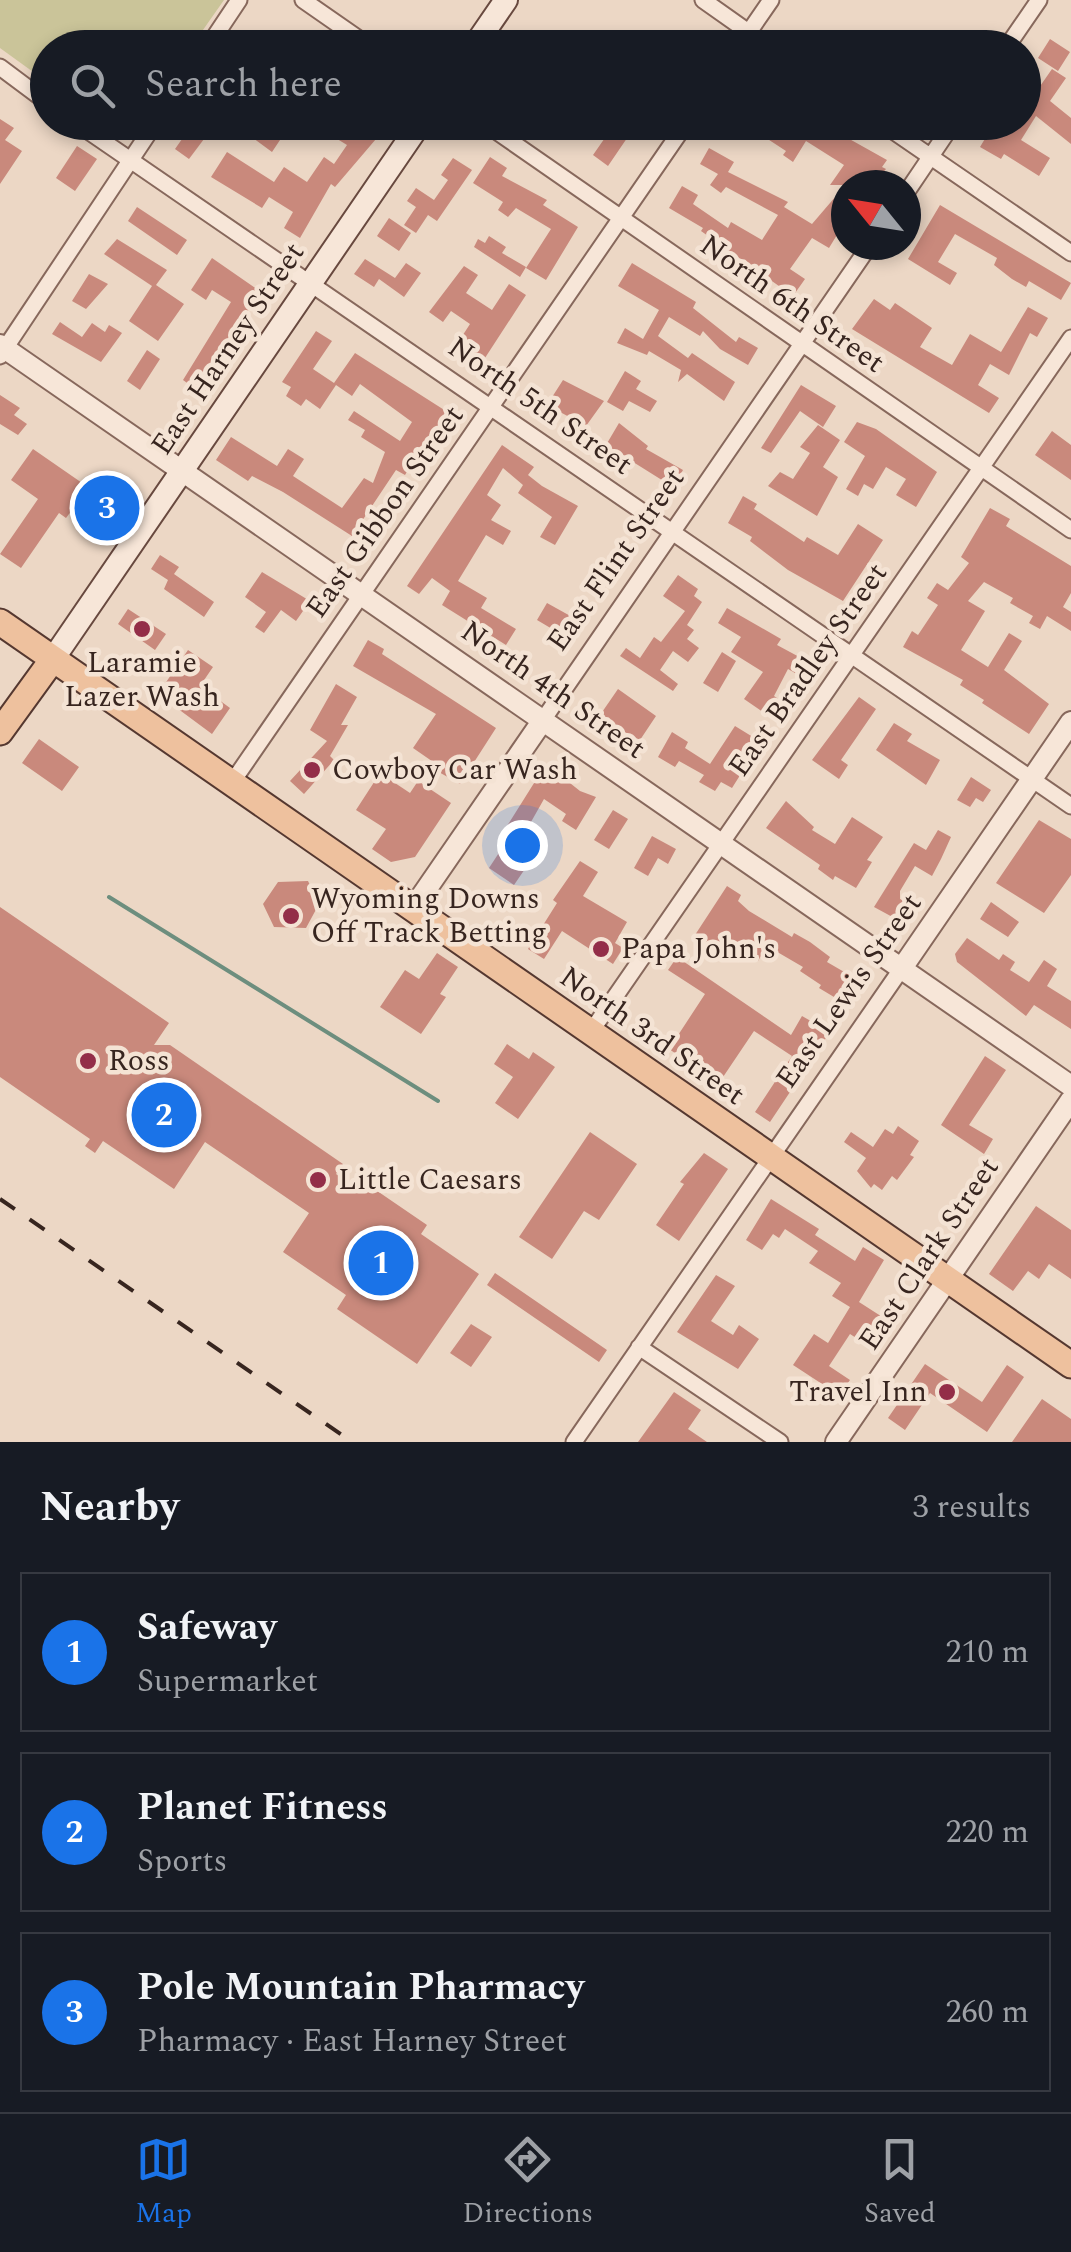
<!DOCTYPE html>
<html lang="en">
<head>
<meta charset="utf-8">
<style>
	body { margin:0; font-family:Spectral,serif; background:#20242c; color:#f1f3f6 }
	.compass { position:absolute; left:831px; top:170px; width:90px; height:90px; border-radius:50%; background:#171b24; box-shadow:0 5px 15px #0003; rotate:300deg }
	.you { position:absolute; left:522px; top:845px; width:35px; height:35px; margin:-25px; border:8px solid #fff; border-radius:50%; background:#1a73e8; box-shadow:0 0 0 15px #1a73e833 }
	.badge { display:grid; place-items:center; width:65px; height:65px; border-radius:50%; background:#1a73e8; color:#fff; font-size:32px; font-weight:700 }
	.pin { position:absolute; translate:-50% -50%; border:5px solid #fff; box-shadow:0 2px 10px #0006 }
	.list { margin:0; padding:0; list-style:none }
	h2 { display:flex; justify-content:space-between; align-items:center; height:130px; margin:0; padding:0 40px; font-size:42px }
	h2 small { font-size:32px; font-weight:400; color:#9ea1a6 }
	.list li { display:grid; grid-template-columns:65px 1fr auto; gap:30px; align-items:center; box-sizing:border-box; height:160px; margin:0 20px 20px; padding:0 20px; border:2px solid #363941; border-radius:0px }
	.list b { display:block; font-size:38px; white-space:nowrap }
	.list p { margin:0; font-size:32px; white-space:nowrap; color:#9ea1a6 }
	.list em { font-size:32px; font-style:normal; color:#9ea1a6 }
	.icon { flex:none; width:55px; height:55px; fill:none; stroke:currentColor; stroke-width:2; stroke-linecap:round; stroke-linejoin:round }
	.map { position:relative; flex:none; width:1071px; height:1442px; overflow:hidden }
	.search { position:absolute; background:#171b24; box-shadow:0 5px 15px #0003; left:30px; right:30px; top:30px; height:110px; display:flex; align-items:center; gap:25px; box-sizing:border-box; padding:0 35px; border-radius:55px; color:#9ea1a6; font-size:38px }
	.sheet { height:670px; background:#171b24 }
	nav { display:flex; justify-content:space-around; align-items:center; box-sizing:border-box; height:140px; border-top:2px solid #363941; background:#171b24; font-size:28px; color:#9ea1a6 }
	nav a { display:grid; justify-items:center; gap:5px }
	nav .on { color:#1a73e8 }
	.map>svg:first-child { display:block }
	.green { fill:#cac499 }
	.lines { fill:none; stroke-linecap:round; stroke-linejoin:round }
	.stream { stroke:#6d8e7e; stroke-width:4 }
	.building { fill:#c9897c }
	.minor-casing { stroke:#87685c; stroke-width:19 }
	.tertiary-casing { stroke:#87685c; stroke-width:24 }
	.secondary-casing { stroke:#68493f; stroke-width:26 }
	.primary-casing { stroke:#553830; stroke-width:29 }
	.minor { stroke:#f7e6d8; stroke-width:15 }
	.tertiary { stroke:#f7e6d8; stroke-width:20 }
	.secondary { stroke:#f7e6d8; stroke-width:22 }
	.primary { stroke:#eec19e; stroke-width:25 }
	.rail { stroke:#37251f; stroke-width:4; stroke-dasharray:18 18; stroke-linecap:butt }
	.poi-dot { fill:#932e48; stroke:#f4e3d4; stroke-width:4 }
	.labels { text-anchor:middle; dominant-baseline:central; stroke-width:9; stroke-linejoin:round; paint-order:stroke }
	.street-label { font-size:30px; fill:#37251f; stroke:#f4e3d4 }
	.poi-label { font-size:30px; fill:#37251f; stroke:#f4e3d4; text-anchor:start }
</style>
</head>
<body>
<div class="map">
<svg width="1071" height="1442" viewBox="0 0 1071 1442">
	<rect width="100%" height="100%" fill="#ecd7c5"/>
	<path class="green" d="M0,0h224l-33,47 -143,1 -1,34 -47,-34z"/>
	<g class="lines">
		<path class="stream" d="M109,897l329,204"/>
	</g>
	<path class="building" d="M1050,39l20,13 -12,19 -20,-13z
		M1052,69l14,9 -16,23 21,17v26l-35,-28 -15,24 29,18 -11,18 -35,-22 -3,5 -21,-12 12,-20 13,8 8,-13h11v-37l12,7z
		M0,119l14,9 -9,12 17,11 -22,33z
		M194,122l16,9 -21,28 -14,-10z
		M231,122h36l17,12 -12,18z
		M616,122h22l-30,44 -15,-11z
		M778,122h41l68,38 -5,7 4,2 -14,16h-42l14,-20 -38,-24 -13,21 -10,-7 3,-4 -23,-15z
		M342,124l13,8 3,-5 18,12 -41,48 -4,-3 -31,54 -16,-10 9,-16 -24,-15 -7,11 -51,-31 16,-25 47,30 10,-15 23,15 17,-25 10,7 13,-19 -13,-8z
		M77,146l20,13 -22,32 -19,-13z
		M709,148l25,14 -6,10 60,30 -4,5 28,17 24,-28 10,7v17l-17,28 -17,-10 -22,31 15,10 -12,17 -92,-65 2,-3 -34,-20 13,-22 16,9 -5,9 35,24 3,-6 31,18 16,-25 -52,-28 -5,6 -11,-8 8,-11 -18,-10z
		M490,157l17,11 -5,8 45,24 -4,5 35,22 -32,53 -20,-12 25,-39 -35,-21 -8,9 -10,-7 5,-8 -30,-19z
		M453,158l19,12 -35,51 -9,-6 -12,18 -12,-8 12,-18 -9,-6 9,-13 18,12 14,-20 -7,-5z
		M940,205l131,78 -10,17 -32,-19 -3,6 -14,-8 -18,-14 3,-7 -42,-24 -17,28 19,11 -7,12 -42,-26z
		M137,207l50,33 -10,15 -49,-34z
		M389,218l22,15 -12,18 -22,-15z
		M489,236l17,11 -4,6 24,14 -6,10 -46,-30 4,-8 7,4z
		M117,239l50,31 -11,15 28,19 -26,37 -29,-20 23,-35 -48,-32z
		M212,258l49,34 -67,96 -11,-8 48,-78 -19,-12 -6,10 -15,-10z
		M365,259l30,19 11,-15 15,10 -17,24 -25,-18 -5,8 -20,-13z
		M632,263l64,39 -3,6 43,34 3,-5 19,11 -10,17 -28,-16 -17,-18 -3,5 -31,-19 -11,19 30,22 4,-5 43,29 -11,19 -37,-27 -9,8 3,-12 -32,-19 -2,4 -30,-12 8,-15 18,11 16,-29 -41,-24z
		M464,266l14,9 -12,18 26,17 17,-26 17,11 -43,66 -24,-20 11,-17 -19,-13 -8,11 -14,-10z
		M89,274l19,10 -22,25 -14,-8z
		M874,299l16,11 5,-7 37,25 -12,19 32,18 18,-31 31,18 27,-45 20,11 -11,19 -7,-4 -21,42 -19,-11 -12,21 21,13 -10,15 -137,-84z
		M60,322l22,15 10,-14 13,9 4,-7 13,8 -21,29 -49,-28z
		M316,331l16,10 -19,28 21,14 21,-30 94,60 -12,16 -3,-2 -29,48 -9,-5 -44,66 -69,-44 -31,-16 -4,5 -32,-21 15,-23 46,29 11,-17 16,10 -11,17 49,32 22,-30 9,5 12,-31 -24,-15 4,-7 -17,-10 6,-9 46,30 12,-19 -52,-38 -8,12 -16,-11 -16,24 -14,-10 -5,7 -15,-10 5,-9 -9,-5z
		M147,350l13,9 -20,31 -13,-9z
		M625,371l16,10 -5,8 21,12 -7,11 -21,-11 -6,10 -16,-9z
		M563,380l41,21 -18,25 -39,-21z
		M801,385l35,21 -13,21 -23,-16 -29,42 -10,-5z
		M0,395l20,13 -6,7 13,9 -9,11 -18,-11z
		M857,422l19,7 61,43 -21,35 -20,-12 10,-16 -20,-12 -13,22 -9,-5 -6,12 -12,-7 19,-33 -21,-14z
		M619,423l29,23 -2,3 37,21 -10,17 -67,-42z
		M818,425l22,15 -17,27 15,10 -21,39 -49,-30 12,-14 13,7 17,-26 -10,-6z
		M1052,431l19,14v35l-36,-25z
		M502,445l32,22 -6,8 14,11 36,20 -23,39 -15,-8 12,-20 -34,-24 5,-8 -20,-17 -16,27 14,10 -10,15 20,11 -8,14 -17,-10 -28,46 29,17 -6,10 35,21 -10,16 -64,-40 8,-14 -18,-13 -13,16 -12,-8z
		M33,449l65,45 10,-13 24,17 -25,36 -35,-24 -6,8 -7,-5 -38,55 -21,-14 38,-55 -27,-19z
		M743,496l14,8 -3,5 50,33 3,-5 31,18 20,-31 25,16 -40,61 -55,-31 -38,-29 2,-4 -24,-14z
		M990,508l20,11 -4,7 65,40v27l-8,14 8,5v19l-24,-15 -7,13 -11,-6 4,-7 -23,-13 3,-5 -29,-16 -16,19 17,10 -24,39 27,17 21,-34 13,8 -18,29 45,34 -20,30 -47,-31 2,-3 -24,-15 3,-5 -60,-33 9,-16 6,4 20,-30 -11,-7 10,-15 11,7 21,-27 -8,-6z
		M160,555l19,12 -5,7 40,28 -10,15 -40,-28 4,-9 -17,-11z
		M262,572l48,29 -14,20 -15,-11 -17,23 -9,-6 11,-15 -21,-15z
		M678,575l20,14 -4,7 8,6 -15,23 7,5 -7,9 12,9 -11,14 -15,-11 -13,19 18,14 -5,7 -53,-35 6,-8 14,10 14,-21 7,5 24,-31 -22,-15z
		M547,603l27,15 -10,18 -27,-16z
		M727,608l54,31 -4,6 26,14 -8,14 -7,-4 -14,27 10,7 -11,16 -29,-20 19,-27 -32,-20 10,-15 -23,-14z
		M128,609l38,25 -11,16 -37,-26z
		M368,640l16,9 -2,5 114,74 -36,56 -23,-13 2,-5 -26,-18 23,-34 -83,-48z
		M188,650l25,17 -13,19 30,22 -18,26 -54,-40z
		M722,652l14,9 -18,31 -15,-9z
		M336,684l21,13 -16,28h7l-18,31 4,4 -30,34 -14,-13 37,-40 -17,-11z
		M618,689l38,27 -16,24 -42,-22z
		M859,697l17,12 -35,51 7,5 -9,14 -27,-19z
		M894,723l18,11 -5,7 33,19 -14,25 -50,-35z
		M735,726l26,16 -29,46 -11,-6 -6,9 -16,-9 5,-7 -25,-14 -4,6 -17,-10 14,-25 16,10 -3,6 25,16z
		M39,739l40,28 -17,24 -40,-28z
		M546,764l34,27 16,6 -20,33 -14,-9 4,-7 -22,-15 -30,53 15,11 -15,22 -25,-17 25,-38 -7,-4z
		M380,773l30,20 8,-12 33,22 -36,54 -24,5 -19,-13 14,-20 -30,-19z
		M971,777l20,13 -8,12 -7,-4 -6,9 -13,-7z
		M786,801l28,26 -2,3 23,14 17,-27 31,20 -16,23 5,2 -16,26 -21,-12 -2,4 -15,-11 2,-4 -54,-37z
		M613,810l15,9 -19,30 -15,-9z
		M1039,820l32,19v36l-27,38 -48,-30z
		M938,830l13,7 -10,22 -9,17 -17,-10 -15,25v8l7,4 -9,17 -24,-13 40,-64 12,7z
		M652,836l24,13 -8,15 -10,-6 -10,18 -14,-8z
		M580,861l18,11 -15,24 44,26 -12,21 8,5 -10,16 -51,-33 -18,28 -16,-10 29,-46 -4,-3z
		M308,881l11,23 -13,24 -32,-1 -11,-23 15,-22z
		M727,886l14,9 -3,6 11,10 43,26 2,-4 16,9 20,15 -3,5 31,18 -14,23 -25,-15 2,-3 -21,-14 3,-4 -36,-21 -9,15 -30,-17 -8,13 -15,-9 3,-5 -13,-8z
		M991,902l28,20 -11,15 -28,-18z
		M0,907l169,116 -15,22h16l173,119 -7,10 25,18 6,-8 60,41 -6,9 58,40 -62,90 -80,-55 9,-14 -63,-43 26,-39 -104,-71 -31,47 -71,-48 -8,12 -10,-7 5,-7 -90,-62z
		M967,938l32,22 4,-6 12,8 -5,8 19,12 15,-22 13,9 -10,17 24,15v28l-37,-24 -8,11 -69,-54 -2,-8z
		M437,953l21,14 -18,27 6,3 -25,37 -41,-27 25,-37 14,9z
		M677,957l114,78 11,-19 28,16 -60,90 -15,-10 37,-56 -38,-25 -35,52 -50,-34 36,-55 -37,-24z
		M507,1044l22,15 4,-7 22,15 -37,52 -23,-16 18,-26 -19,-13z
		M985,1056l21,14 -37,55 24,14 -9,15 -43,-29z
		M898,1126l21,15 -9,14 4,2 -17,23 -5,-4 -10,14 -8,-6 -3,4 -14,-17 9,-13 -22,-16 7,-10 22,15 12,-18 8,5z
		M590,1132l47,32 -38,56 -15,-9 -32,48 -33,-22z
		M704,1153l24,16 -49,72 -23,-16 28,-41 -4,-2z
		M771,1199l48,30 -4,6 40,26 8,-14 21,13 -25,42 28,18 -17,27 -20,-13 -21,32 21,14 -11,15 -46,-30 21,-31 14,9 22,-36 -18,-11 9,-13 -32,-20 9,-12 -33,-22 -6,9 -6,-4 -11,16 -16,-10z
		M1036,1206l35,24v49l-22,-15 -10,15 -11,-8 -15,20 -24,-17z
		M495,1273l112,77 -8,12 -112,-77z
		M716,1275l19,11 -24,35 22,14 6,-10 20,14 -21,30 -61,-37z
		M471,1324l21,13 -21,30 -21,-14z
		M925,1364l57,38 25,-37 17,12 -37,55 -57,-39 -25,37 -17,-12z
		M674,1392l27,18 -13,19 19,13h-69z
		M1042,1399l29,20v23h-59z"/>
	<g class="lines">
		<defs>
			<path id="minor" d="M303,0l69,48
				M703,0l68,48
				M207,48l32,-48
				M738,48l33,-48
				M1006,48l33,-48
				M0,67l48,36
				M75,122l996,684
				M483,122l588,408
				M880,122l191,131
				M906,193l48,-71
				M0,356l156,-234
				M543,720l327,-475
				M231,784l456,-662
				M590,1033l481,-695
				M639,1347l141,95
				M574,1442l328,-474"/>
			<path id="tertiary" d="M0,345l1071,741
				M412,910l131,-190
				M902,968l169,-246
				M836,1442l235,-342"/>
			<path id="secondary" d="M473,48l33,-48
				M53,659l368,-537"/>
			<path id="primary" d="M0,622l1071,743
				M0,732l53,-73"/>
		</defs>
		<use href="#minor" class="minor-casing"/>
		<use href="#tertiary" class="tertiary-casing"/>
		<use href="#secondary" class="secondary-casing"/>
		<use href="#primary" class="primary-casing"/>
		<use href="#minor" class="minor"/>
		<use href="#tertiary" class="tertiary"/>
		<use href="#secondary" class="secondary"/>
		<use href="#primary" class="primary"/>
		<path class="rail" d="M0,1199l352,243"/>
	</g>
	<g class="poi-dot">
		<circle cx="142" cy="629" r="10"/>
		<circle cx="312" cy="770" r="10"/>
		<circle cx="291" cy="916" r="10"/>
		<circle cx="601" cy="949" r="10"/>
		<circle cx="88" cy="1061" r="10"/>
		<circle cx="318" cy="1180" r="10"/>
		<circle cx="947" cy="1392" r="10"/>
	</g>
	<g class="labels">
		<g class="street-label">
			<text transform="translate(792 304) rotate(35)">North 6th Street</text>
			<text transform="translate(228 349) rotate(-56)">East Harney Street</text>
			<text transform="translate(540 406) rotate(35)">North 5th Street</text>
			<text transform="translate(385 512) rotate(-55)">East Gibbon Street</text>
			<text transform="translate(616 560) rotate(-55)">East Flint Street</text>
			<text transform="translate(808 670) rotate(-55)">East Bradley Street</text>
			<text transform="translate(553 690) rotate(35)">North 4th Street</text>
			<text transform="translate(849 991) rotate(-55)">East Lewis Street</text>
			<text transform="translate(652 1036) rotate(35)">North 3rd Street</text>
			<text transform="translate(929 1254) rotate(-56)">East Clark Street</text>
		</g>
		<g class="poi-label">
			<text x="142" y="663" text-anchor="middle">Laramie<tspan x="142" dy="34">Lazer Wash</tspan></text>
			<text x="332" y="770">Cowboy Car Wash</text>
			<text x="311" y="899">Wyoming Downs<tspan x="311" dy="34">Off Track Betting</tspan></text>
			<text x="621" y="949">Papa John's</text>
			<text x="108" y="1061">Ross</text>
			<text x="338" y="1180">Little Caesars</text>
			<text x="927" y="1392" text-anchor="end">Travel Inn</text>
		</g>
	</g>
</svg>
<svg class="compass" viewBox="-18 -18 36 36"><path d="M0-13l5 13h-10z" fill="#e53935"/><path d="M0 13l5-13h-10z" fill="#9ea1a6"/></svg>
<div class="you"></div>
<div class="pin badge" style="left:381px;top:1263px">1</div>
<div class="pin badge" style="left:164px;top:1115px">2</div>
<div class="pin badge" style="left:107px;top:508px">3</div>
<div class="search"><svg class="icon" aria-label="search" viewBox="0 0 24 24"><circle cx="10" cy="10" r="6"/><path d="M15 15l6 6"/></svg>Search here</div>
</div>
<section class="sheet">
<h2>Nearby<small>3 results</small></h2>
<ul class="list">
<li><span class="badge">1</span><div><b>Safeway</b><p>Supermarket</p></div><em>210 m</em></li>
<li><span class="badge">2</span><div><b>Planet Fitness</b><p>Sports</p></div><em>220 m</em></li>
<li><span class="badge">3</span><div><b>Pole Mountain Pharmacy</b><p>Pharmacy · East Harney Street</p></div><em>260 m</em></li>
</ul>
</section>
<nav>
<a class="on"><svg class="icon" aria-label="map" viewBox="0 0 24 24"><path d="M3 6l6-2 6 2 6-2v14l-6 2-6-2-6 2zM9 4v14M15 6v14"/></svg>Map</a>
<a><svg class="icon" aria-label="directions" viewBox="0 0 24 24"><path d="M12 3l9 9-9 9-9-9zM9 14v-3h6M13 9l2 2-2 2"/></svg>Directions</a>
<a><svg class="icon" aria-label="saved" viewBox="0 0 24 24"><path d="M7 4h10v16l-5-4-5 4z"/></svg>Saved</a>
</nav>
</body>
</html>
